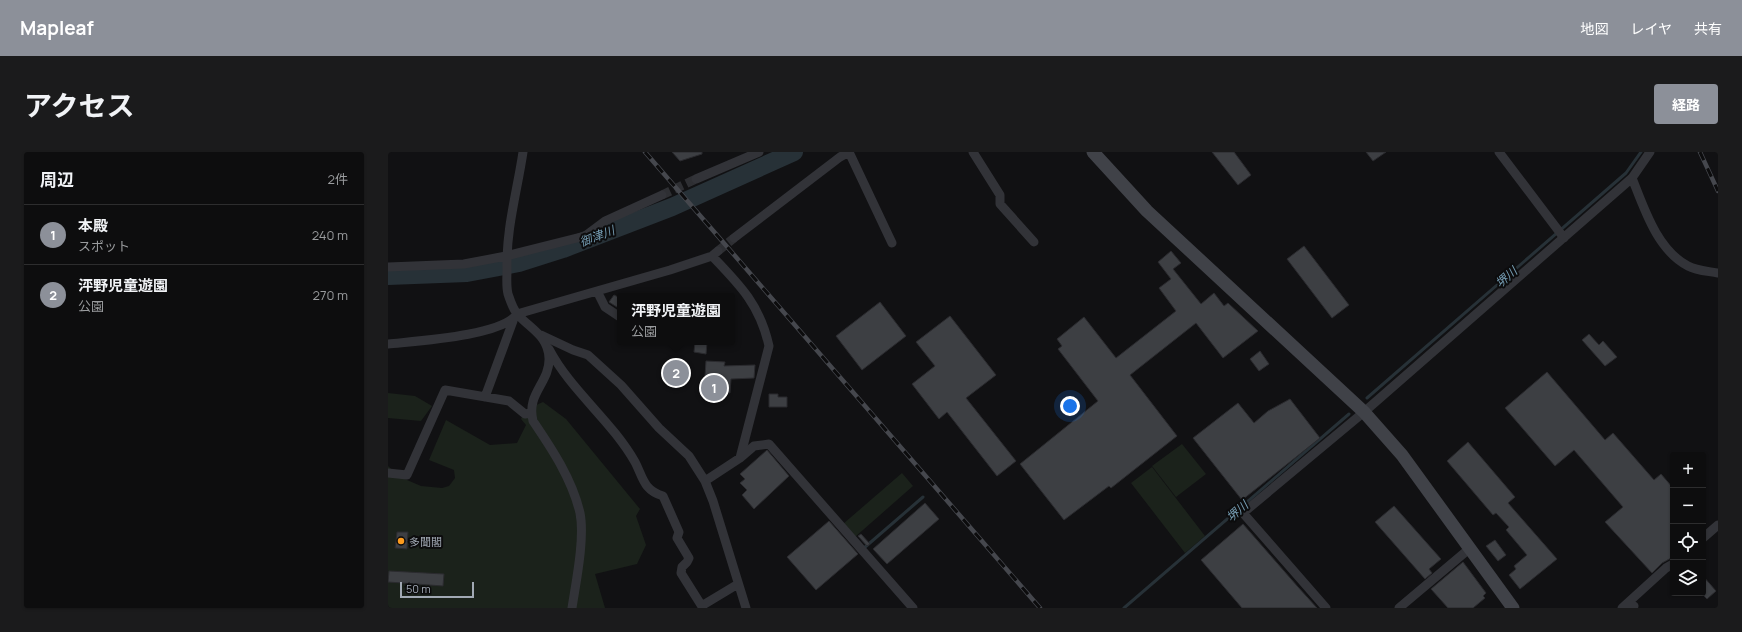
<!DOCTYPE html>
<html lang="ja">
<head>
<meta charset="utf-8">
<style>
	body { margin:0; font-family:Manrope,"Noto Sans JP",sans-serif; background:#1b1b1c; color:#f1f3f6 }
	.controls { position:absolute; right:12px; bottom:12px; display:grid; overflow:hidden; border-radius:4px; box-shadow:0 1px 3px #0004 }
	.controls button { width:36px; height:36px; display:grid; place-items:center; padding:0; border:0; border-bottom:1px solid #2d2d2e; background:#0d0d0e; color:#f1f3f6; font:20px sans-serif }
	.scale { position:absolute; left:12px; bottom:10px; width:74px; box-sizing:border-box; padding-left:4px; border:2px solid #a1a9b4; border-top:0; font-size:11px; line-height:14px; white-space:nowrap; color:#a1a9b4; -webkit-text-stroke:3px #0c0c0d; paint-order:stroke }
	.you { position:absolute; left:682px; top:254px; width:14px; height:14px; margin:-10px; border:3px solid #fff; border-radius:50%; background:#1a73e8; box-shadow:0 0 0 6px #1a73e833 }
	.badge { display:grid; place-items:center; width:26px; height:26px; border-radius:50%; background:#8c9099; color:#fff; font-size:13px; font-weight:700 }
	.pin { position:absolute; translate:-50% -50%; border:2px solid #fff; box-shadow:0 1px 4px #0006 }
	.popup { position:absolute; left:229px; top:141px; width:118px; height:52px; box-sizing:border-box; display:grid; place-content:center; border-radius:4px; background:#0d0d0e; filter:drop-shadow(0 1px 3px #0005); font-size:13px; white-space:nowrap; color:#9a9c9e }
	.popup b { font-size:15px; color:#f1f3f6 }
	.popup::after { content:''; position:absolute; left:50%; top:100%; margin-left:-8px; border:8px solid transparent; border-top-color:#0d0d0e }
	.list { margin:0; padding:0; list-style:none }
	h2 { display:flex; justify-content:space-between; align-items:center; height:52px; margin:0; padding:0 16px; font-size:17px }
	h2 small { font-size:13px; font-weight:400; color:#9a9c9e }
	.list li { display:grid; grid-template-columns:26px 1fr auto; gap:12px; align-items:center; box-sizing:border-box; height:60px; padding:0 16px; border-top:1px solid #2d2d2e }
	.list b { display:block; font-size:15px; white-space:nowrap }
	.list p { margin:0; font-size:13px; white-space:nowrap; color:#9a9c9e }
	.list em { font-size:13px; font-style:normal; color:#9a9c9e }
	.icon { flex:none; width:22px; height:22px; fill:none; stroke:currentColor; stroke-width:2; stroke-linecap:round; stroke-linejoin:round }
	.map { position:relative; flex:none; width:1330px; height:456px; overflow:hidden; border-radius:4px }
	header { display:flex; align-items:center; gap:24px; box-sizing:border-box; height:56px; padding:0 20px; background:#8c9099; color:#fff }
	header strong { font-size:19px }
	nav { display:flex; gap:22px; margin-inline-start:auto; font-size:14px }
	.intro { display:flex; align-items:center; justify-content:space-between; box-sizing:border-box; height:96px; padding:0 24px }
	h1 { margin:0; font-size:28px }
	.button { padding:10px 18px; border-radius:4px; background:#8c9099; color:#fff; font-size:14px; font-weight:700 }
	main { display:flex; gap:24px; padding:0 24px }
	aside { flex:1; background:#0d0d0e; border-radius:4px; box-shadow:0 1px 3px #0004 }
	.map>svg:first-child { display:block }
	.green { fill:#1b221b }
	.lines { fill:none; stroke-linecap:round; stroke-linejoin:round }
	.stream { stroke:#273137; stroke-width:3 }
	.river { stroke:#273137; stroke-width:18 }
	.building { fill:#3d3f43; stroke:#2b2b2f }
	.street-tunnel { stroke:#2e2f33; stroke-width:9; stroke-dasharray:9 4.5; stroke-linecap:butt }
	.street { stroke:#323338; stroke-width:9 }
	.secondary { stroke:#404248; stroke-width:13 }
	.rail-casing { stroke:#45474d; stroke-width:4.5 }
	.rail { stroke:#0c0c0d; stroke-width:3; stroke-dasharray:9; stroke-linecap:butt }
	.poi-dot { fill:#fd9c1e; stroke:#0c0c0d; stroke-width:1.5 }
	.labels { text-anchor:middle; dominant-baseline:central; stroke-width:4; stroke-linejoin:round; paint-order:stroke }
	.poi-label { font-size:11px; fill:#a1a9b4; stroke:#0c0c0d; text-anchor:start }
	.water-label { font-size:12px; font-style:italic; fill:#759cb2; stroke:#0c0c0d }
</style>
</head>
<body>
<header>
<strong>Mapleaf</strong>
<nav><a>地図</a><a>レイヤ</a><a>共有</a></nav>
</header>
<div class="intro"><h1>アクセス</h1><a class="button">経路</a></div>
<main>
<aside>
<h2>周辺<small>2件</small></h2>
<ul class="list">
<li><span class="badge">1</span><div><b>本殿</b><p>スポット</p></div><em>240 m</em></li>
<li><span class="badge">2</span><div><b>泙野児童遊園</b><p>公園</p></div><em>270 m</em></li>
</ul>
</aside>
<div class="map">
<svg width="1330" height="456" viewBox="0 0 1330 456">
	<rect width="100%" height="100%" fill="#111113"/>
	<path class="green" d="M0,241l27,3 17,10 -11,15 -33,-3z
		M155,250l23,17 74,90 -4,7 10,29 -9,19 -42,10 10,34h-217v-142l12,11 21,9 21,2 7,-2 6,-8 -1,-8 -25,-10 17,-40 44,25 27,-2 9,-18 -5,-6 4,-9z
		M794,292l24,30 -30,23 -24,-31z
		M764,315l53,69 -20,17 -54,-70z
		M514,321l11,13 -58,51 -12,-13z"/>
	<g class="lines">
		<path class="stream" d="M979,246l259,-225 15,-21
			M476,396l59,-51
			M736,456l225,-194"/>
		<path class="river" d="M0,124l79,-3 52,-10 44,-14 109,-42 122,-55"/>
	</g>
	<path class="building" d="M284,0h30v2l-22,7z
		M824,0h22l17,23 -13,10z
		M978,0h20l-13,9z
		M916,94l45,59 -17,13 -45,-59z
		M783,99l10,12 -8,6 28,35 13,-11 10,13 4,-3 30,28 -35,27 -27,-35 -66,52 47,61 -66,52 -2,-2 -45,34 -44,-56 78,-63 -40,-52 4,-3 -5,-7 27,-22 32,41 60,-47 -17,-23 12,-9 -13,-17z
		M226,143l6,3v11l-11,-7z
		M492,150l26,34 -44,34 -26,-34z
		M562,164l46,59 -30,23 50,63 -19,15 -50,-64 -8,7 -27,-35 23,-18 -19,-24z
		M1201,182l10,11 4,-4 14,16 -12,9 -23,-26z
		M307,190h12l-1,12 -12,-2z
		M872,199l9,13 -10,7 -9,-12z
		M318,209l19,1 -1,4 31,-1 -1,13 -23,1 -1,14 -20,-1v-16h-5z
		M1159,220l58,68 8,-7 41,47 7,-6 12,14v69l-11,6 -10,10 -47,-51 18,-15 -49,-57 -19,16 -50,-58z
		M381,242h9v3h9v10h-18z
		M902,247l30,39 -78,62 -49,-62 45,-35 16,20 14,-12z
		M1080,290l47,55 -7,6 49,56 -37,30 -11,-14 7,-6 -2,-3 13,-11 -21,-25 3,-3 -13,-14 -3,2 -46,-54z
		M379,298l22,26 -35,33 -12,-14 5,-5 -7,-7 5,-4 -5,-5z
		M537,351l14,16 -52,45 -14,-15z
		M1006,354l47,53 -12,10 3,4 -7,6 -50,-57z
		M441,369l29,33 -42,36 -29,-33z
		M855,372l55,63 19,21h-75l-41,-48z
		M9,380h11l-1,17 -12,-1z
		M473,382l9,10 -3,2 -9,-10z
		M1107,388l11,15 -8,6 -12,-15z
		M1075,410l23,31 -3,3 2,2 -12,10h-25l-17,-19z
		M1,419l55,3 -1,12 -55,-4z
		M1315,424l13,15 -9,8 -4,-4z"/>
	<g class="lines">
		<path class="street-tunnel" d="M274,43l34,-16
			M330,99l16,-13"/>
		<path class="street" d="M135,0c-6,40 -17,77 -16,117 0,8 -1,17 1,25 2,6 6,17 10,21 14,15 30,21 31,43 1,25 -23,35 -16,63 19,28 39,58 47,92 5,25 -4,69 -8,95
			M461,0l43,91
			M585,0l27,43v9l34,38
			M1111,0l65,86
			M1244,26c12,30 25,72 56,88 9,5 20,5 30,7
			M308,27l63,-27
			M346,86l106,-81 9,-5
			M324,104c28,29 48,49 57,90l-29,112
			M0,115l76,-3 42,-8 79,-20 20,-15 57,-26
			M209,139l8,16 15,10
			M153,183l32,15 15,5 33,30 38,43 30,28 16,25 35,-23 14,-12 15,-2 144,164
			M0,192c27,-3 115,-8 129,-30l153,-44 42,-14 6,-5
			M161,197c22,42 63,72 86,113 8,15 8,28 28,34l16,36 -2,6 12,20 -2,4 -5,5 -1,6 22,35
			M97,245l28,-76
			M0,321l19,2 38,-85 64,11 16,13 6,-1
			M317,329l8,20 33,107
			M1315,386l15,-13
			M315,453l35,-21
			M938,456l-83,-95 121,-101 268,-234 18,-26
			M1011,456l70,-59
			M1234,456l44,-40 7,-4
			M1245,456l1,-2"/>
		<path class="secondary" d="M705,0l54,59 217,201 38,43 111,153"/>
		<defs>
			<path id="rail" d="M257,0l395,456
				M1312,0l18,39"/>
		</defs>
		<use href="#rail" class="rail-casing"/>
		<use href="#rail" class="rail"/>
	</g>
	<circle class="poi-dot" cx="13" cy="389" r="4"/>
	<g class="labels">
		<g class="poi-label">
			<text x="21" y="389">多聞閣</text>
		</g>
		<g class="water-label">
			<text transform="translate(209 84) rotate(-21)">御津川</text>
			<text transform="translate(1118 125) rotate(-41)">堺川</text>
			<text transform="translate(849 359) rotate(-41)">堺川</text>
		</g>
	</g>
</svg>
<div class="controls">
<button>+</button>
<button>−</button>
<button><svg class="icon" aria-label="locate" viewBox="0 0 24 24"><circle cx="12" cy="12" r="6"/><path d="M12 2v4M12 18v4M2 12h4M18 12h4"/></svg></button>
<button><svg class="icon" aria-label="layers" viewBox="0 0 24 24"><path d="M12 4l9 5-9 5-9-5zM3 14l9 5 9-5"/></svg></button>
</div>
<div class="scale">50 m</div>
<div class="you"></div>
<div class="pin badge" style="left:326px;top:236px">1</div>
<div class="pin badge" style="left:288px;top:221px">2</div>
<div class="popup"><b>泙野児童遊園</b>公園</div>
</div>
</main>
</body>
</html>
